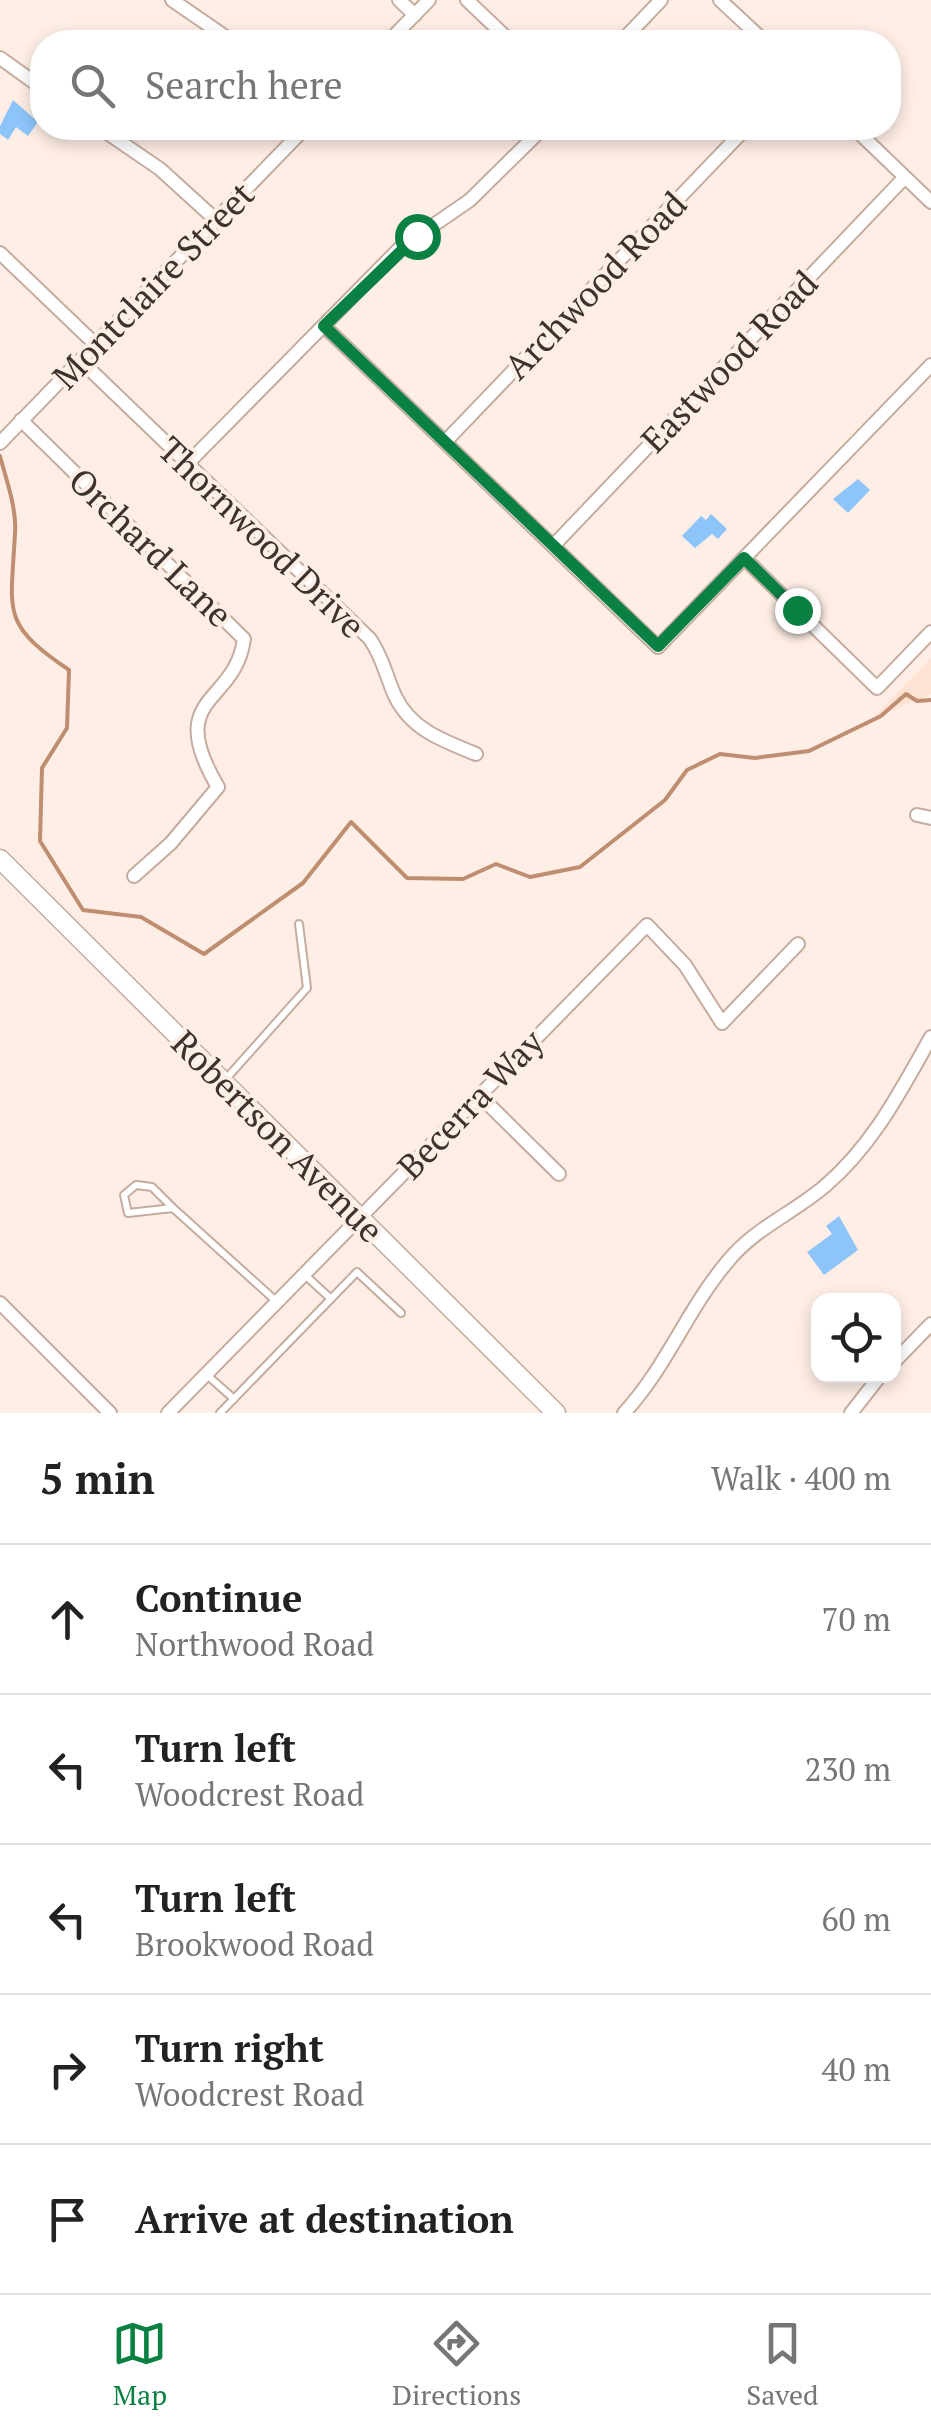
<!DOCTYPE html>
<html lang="en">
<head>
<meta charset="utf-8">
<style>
	body { margin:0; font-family:"PT Serif",serif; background:#f6f6f6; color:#222 }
	.controls { position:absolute; right:30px; bottom:30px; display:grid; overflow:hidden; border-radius:20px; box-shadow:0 5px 15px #0003 }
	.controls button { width:90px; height:90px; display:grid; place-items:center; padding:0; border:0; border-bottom:2px solid #e0e0e0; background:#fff; color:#222; font:50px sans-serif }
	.stop { position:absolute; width:30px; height:30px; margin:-22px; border:8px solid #0b8043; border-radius:50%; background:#fff }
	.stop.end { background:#0b8043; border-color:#fff; box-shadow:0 2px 10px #0008 }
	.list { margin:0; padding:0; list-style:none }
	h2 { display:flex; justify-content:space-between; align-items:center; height:130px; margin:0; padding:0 40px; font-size:42px }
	h2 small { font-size:32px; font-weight:400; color:#767676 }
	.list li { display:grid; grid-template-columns:65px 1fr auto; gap:30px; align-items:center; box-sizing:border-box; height:150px; padding:0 40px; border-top:2px solid #e0e0e0 }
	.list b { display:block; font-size:38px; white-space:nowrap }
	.list p { margin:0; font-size:32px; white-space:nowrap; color:#767676 }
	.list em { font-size:32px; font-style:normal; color:#767676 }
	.icon { flex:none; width:55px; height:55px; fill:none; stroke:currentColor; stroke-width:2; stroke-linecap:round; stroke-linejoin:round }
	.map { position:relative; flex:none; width:931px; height:1413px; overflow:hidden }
	.search { position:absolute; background:#fff; box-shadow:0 5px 15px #0003; left:30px; right:30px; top:30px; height:110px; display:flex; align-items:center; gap:25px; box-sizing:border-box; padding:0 35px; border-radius:40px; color:#767676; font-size:38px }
	.sheet { height:880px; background:#fff }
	nav { display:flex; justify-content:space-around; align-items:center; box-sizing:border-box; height:140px; border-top:2px solid #e0e0e0; background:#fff; font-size:28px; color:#767676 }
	nav a { display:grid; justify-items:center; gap:5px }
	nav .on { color:#0b8043 }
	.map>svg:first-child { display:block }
	.built { fill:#fee3d4 }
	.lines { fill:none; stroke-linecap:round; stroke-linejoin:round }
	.stream { stroke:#bf8d70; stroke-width:4 }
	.building { fill:#8dc5fa }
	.lane-casing { stroke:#c5ac9f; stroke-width:10 }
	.street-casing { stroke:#c5ac9f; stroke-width:16 }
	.secondary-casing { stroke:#c5ac9f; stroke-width:21 }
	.lane { stroke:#fff; stroke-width:6 }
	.street { stroke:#fff; stroke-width:12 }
	.secondary { stroke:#fff; stroke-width:18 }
	.route { stroke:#0b8043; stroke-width:12 }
	.labels { text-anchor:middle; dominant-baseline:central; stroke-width:8; stroke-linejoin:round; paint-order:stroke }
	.street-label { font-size:35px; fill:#3d332e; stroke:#feeee6 }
</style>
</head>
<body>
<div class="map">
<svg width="931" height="1413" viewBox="0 0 931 1413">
	<rect width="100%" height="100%" fill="#feeee6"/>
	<path class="built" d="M931,658v36l-59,25z"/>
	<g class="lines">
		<path class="stream" d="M0,456c6,23 17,53 15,77 -4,80 -15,90 54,137l-2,58 -25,40 -2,73 43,69 58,7 63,37 99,-71 48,-61 56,56 56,1 33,-15 34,13 50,-10 85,-67 22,-30 33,-16 35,4 54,-7 72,-35 25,-22 11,7 14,-1"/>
	</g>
	<path class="building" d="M13,100l25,22 -10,14 -12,-9 -8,13 -8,-6v-8z
		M858,479l12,11 -22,23 -15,-14z
		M711,514l16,15 -9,10 -6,-5 -17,14 -13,-12 19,-20 5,4z
		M839,1216l19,34 -34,25 -17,-23 25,-18 -6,-8z"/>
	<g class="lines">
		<defs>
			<path id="lane" d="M225,1080l82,-92 -8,-64
				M173,1208l-21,-21 -16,-2 -12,10 4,18 45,-5 103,93
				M305,1275l26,24
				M207,1375l27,24
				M220,1413l137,-141 44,41"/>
			<path id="street" d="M172,0l61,42
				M399,0l16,15
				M467,0l44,42
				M720,0l45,42
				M388,42l41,-42
				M621,42l40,-42
				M0,58l42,30
				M100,128l60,41 56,51
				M854,128l77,74
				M0,253l95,91
				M324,326l334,321 273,-282
				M80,360l290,279c13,19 16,37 25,57 16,34 49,45 81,58
				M21,420l223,219c-9,67 -81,55 -26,148l-47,56 -37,33
				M445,442l301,-314
				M0,443l305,-315
				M187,464l212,-215 71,-49 73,-72
				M553,546l352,-369
				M744,558l133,130 54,-56
				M917,815l14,3
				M479,1095l80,79
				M0,1303l110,110
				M894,1362l37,-38
				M168,1413l479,-488 38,40 37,58 76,-79
				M624,1413c42,-45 64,-105 104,-152 27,-33 64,-47 97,-75 48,-41 75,-94 106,-149
				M851,1413l29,-37"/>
			<path id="secondary" d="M0,859l556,554"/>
		</defs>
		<use href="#lane" class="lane-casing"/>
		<use href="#street" class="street-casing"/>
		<use href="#secondary" class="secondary-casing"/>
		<use href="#lane" class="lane"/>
		<use href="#street" class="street"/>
		<use href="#secondary" class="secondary"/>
	</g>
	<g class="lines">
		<path class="route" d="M417,236l-93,90 334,320 86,-88 53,52"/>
	</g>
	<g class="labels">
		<g class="street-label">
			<text transform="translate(153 285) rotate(-46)">Montclaire Street</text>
			<text transform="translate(595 285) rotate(-46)">Archwood Road</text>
			<text transform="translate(729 361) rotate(-46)">Eastwood Road</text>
			<text transform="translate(262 537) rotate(44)">Thornwood Drive</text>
			<text transform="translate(151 547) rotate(44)">Orchard Lane</text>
			<text transform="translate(470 1104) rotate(-46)">Becerra Way</text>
			<text transform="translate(278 1136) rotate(45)">Robertson Avenue</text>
		</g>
	</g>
</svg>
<div class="controls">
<button><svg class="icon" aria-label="locate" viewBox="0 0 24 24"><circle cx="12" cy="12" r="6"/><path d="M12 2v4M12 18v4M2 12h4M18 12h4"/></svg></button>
</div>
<div class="stop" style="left:417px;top:236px"></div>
<div class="stop end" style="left:797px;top:610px"></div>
<div class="search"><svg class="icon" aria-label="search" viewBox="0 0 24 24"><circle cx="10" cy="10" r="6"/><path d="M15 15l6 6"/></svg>Search here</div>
</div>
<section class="sheet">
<h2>5 min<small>Walk · 400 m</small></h2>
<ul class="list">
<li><svg class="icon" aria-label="ahead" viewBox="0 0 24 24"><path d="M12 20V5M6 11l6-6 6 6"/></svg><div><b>Continue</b><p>Northwood Road</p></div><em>70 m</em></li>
<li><svg class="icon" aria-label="left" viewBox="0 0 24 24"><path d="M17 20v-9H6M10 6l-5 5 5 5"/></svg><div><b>Turn left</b><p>Woodcrest Road</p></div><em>230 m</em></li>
<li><svg class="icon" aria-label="left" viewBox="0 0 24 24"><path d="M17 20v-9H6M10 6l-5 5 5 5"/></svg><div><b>Turn left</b><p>Brookwood Road</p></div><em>60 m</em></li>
<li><svg class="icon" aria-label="right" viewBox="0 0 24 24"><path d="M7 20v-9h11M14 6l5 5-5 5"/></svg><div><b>Turn right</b><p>Woodcrest Road</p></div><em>40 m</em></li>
<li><svg class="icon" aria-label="arrive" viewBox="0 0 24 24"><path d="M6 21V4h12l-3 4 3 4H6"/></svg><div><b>Arrive at destination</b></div></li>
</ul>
</section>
<nav>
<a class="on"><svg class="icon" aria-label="map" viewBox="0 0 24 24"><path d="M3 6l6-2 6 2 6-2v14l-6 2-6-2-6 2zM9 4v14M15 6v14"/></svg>Map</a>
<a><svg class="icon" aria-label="directions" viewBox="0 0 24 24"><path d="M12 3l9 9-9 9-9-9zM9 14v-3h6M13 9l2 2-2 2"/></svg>Directions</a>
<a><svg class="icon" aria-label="saved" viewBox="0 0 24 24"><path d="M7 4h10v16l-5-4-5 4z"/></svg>Saved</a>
</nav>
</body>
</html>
